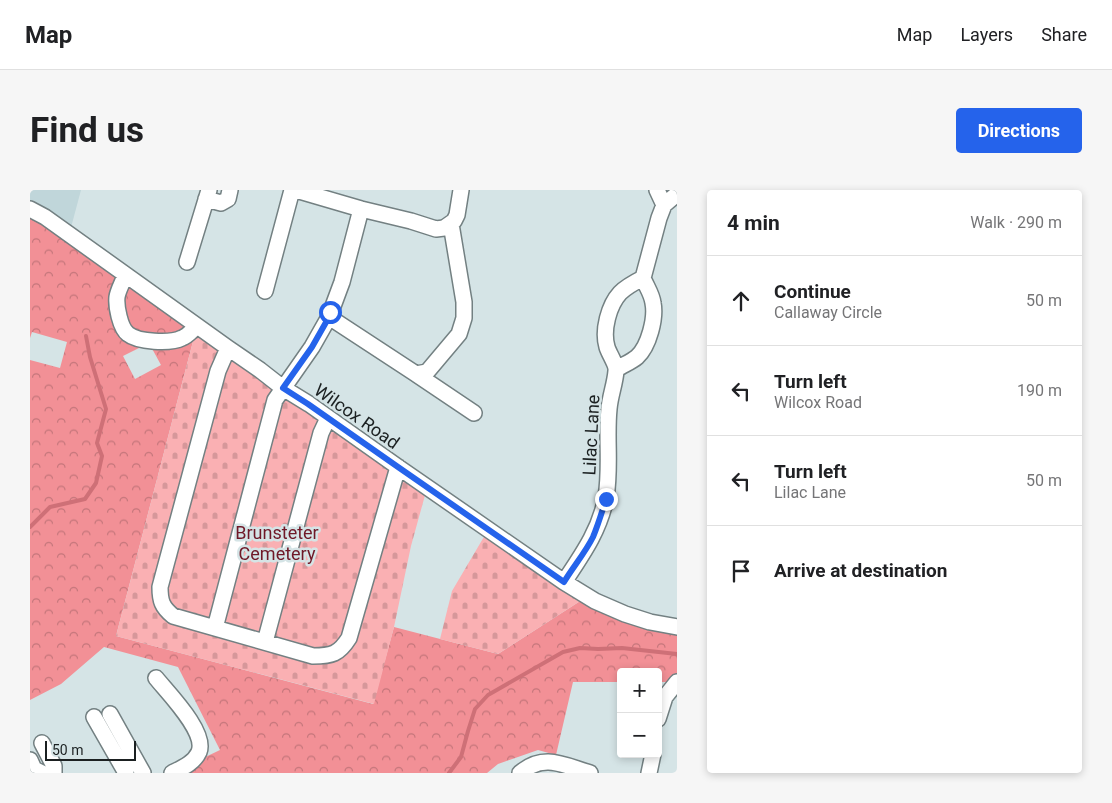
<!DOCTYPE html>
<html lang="en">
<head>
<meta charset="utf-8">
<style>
	body { margin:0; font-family:Roboto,sans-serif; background:#f6f6f6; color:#202124 }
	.controls { position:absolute; right:15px; bottom:15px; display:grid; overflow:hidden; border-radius:5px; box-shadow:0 2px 8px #0003 }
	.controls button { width:45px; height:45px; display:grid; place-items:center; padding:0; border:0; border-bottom:1px solid #e0e0e0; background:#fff; color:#202124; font:25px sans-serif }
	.scale { position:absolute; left:15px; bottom:12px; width:91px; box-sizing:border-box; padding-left:5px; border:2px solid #1b2021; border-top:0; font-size:14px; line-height:18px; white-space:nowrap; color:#1b2021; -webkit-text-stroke:4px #d5e4e6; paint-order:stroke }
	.stop { position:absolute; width:15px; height:15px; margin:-11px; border:4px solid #2563eb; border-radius:50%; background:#fff }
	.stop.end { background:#2563eb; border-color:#fff; box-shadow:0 1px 5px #0008 }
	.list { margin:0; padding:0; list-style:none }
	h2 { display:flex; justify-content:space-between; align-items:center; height:65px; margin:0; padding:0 20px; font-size:21px }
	h2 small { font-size:16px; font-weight:400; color:#757577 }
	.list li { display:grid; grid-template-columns:32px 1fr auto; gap:15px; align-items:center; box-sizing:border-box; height:90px; padding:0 20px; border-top:1px solid #e0e0e0 }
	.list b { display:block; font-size:19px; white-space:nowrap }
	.list p { margin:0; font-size:16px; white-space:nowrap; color:#757577 }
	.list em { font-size:16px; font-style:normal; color:#757577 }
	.icon { flex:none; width:28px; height:28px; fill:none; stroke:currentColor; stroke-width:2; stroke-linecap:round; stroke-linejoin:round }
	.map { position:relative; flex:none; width:647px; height:583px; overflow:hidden; border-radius:5px }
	header { display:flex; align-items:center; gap:30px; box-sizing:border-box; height:70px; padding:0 25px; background:#fff; border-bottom:1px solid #e0e0e0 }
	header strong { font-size:24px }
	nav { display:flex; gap:28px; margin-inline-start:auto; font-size:18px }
	.intro { display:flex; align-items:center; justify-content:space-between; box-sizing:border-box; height:120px; padding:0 30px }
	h1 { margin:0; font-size:35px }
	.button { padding:12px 22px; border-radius:5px; background:#2563eb; color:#fff; font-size:18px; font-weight:700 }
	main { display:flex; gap:30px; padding:0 30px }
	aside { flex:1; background:#fff; border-radius:5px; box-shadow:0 2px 8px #0003 }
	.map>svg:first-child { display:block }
	.built { fill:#c0d6da }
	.forest { fill:url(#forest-crowns); fill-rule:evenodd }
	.cemetery { fill:url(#cemetery-stones) }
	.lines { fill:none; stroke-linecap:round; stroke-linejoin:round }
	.stream { stroke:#ce7077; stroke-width:4 }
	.minor-casing { stroke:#738082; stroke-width:18 }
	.minor { stroke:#fff; stroke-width:15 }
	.route { stroke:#2563eb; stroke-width:6 }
	.labels { text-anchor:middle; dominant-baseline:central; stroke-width:5; stroke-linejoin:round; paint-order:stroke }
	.street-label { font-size:18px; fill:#1b2021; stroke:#d5e4e6 }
	.park-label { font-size:18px; fill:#6f1827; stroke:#d5e4e6 }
</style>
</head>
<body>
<header>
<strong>Map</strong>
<nav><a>Map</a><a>Layers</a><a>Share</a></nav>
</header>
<div class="intro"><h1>Find us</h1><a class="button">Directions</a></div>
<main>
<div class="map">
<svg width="647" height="583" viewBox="0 0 647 583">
	<defs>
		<pattern id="forest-crowns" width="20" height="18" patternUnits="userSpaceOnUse" patternTransform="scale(1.25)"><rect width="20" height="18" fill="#f29096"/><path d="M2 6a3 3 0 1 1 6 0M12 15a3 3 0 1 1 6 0" fill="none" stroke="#c3757a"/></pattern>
		<pattern id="cemetery-stones" width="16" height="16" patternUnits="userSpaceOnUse" patternTransform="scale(1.25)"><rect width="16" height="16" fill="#fab0b3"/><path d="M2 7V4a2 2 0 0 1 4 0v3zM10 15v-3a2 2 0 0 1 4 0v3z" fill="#d6979a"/></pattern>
	</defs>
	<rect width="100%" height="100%" fill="#d5e4e6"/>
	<path class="built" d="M0,0h51l-12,45 -39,-26z"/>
	<path class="forest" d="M0,19l167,117 -81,310 257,68 21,-77 104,27 90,-58 89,31v55h-19v-10h-37v10h-48l-17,73 -18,-5 -40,14 -11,9h-315l48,-23 -42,-83 -74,-20 -43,37 -31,16v-340l30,8 7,-26 -35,-10 -2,6zM119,153l12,22 -26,14 -12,-23z"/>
	<path class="cemetery" d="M167,136l230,162 -16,58 -17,81 -20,77 -258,-68z
		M458,340l100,66 -90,58 -58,-15 12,-48z"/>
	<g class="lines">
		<path class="stream" d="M0,337l20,-20 35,-8 11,-16 6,-27 -5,-13 9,-34 -16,-52 -4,-21
			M419,583l12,-16 7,-26 7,-22 13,-14 75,-43 17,-4 18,1 24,-1 55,6"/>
		<defs>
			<path id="minor" d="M266,0l65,19 50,12 25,8 8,-1 10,-7 3,-6 4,-25
				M627,0l7,15
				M176,9l15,4 7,-4 2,-9
				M0,19l15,8 183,131 32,22 23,18 26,16 89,63 166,115 31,19 30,13 25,8 27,5
				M157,72l22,-72
				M95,85c-2,7 -7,15 -8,22 -1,9 3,31 11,37 10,8 42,10 54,4 6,-2 10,-8 15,-12
				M235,101l27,-101
				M299,127l87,57 11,-2 32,-38 5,-16v-16l-13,-78
				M198,158l-10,23 -58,216c0,14 2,20 13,29l140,40c19,0 26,-2 36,-18l49,-171
				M587,179c6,-4 14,-7 20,-12 12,-11 19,-39 16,-54 -1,-9 -7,-17 -10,-25l16,-60 5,-13 13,-11
				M386,184l58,39
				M534,392c18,-27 36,-52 42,-85 5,-30 0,-59 3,-88 1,-13 6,-25 7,-38 1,-6 -7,-17 -9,-24 -5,-17 2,-42 13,-54 7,-7 15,-11 23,-15
				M185,438l60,-228 37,-53 17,-30 13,-35 19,-73
				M235,452l56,-209 7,-15
				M126,488c12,15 51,54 43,74 -5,11 -17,16 -27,21
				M80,524l33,59
				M64,527l32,56
				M628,529l7,-22 12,-15
				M12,553l12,23v7
				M0,570l4,9 8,4
				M490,583c24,-20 43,-8 70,0
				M619,583l4,-19"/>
		</defs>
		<use href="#minor" class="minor-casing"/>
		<use href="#minor" class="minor"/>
	</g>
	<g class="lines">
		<path class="route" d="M300,122l-1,5 -17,30 -29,41 25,16 90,63 166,115c9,-15 21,-29 29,-45 5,-12 9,-25 13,-38"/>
	</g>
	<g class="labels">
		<g class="street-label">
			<text transform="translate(327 226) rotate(35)">Wilcox Road</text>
			<text transform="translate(561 245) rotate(-87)">Lilac Lane</text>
		</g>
		<g class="park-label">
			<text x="247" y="342">Brunsteter<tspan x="247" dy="21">Cemetery</tspan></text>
		</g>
	</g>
</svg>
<div class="controls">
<button>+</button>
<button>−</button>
</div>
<div class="scale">50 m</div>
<div class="stop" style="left:300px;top:122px"></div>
<div class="stop end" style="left:576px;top:309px"></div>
</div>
<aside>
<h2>4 min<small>Walk · 290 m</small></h2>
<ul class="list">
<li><svg class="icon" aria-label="ahead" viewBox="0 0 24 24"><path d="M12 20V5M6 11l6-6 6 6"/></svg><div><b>Continue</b><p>Callaway Circle</p></div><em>50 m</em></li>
<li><svg class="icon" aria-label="left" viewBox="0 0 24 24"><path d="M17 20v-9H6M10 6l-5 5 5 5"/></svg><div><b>Turn left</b><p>Wilcox Road</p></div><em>190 m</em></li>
<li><svg class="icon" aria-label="left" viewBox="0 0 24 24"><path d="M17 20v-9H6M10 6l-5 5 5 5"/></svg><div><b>Turn left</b><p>Lilac Lane</p></div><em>50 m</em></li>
<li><svg class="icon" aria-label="arrive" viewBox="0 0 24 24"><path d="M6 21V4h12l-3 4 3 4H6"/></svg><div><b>Arrive at destination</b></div></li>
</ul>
</aside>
</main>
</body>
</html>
